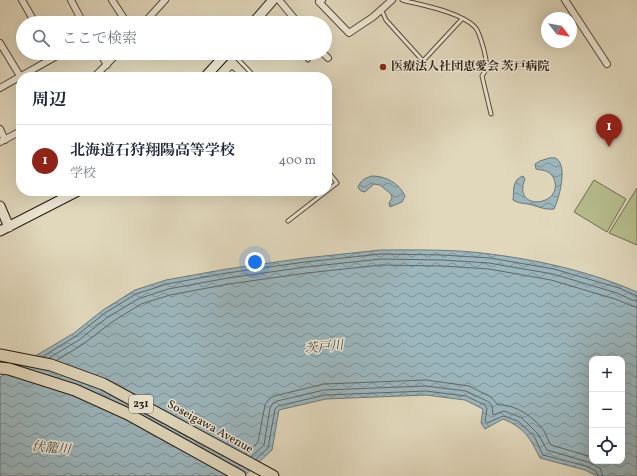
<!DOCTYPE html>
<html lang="ja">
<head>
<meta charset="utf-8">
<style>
	body { margin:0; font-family:Vollkorn,"Noto Serif JP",serif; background:#f6f6f7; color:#1f2937 }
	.controls { position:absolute; right:12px; bottom:12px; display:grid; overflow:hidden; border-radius:8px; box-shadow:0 4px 16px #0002 }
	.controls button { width:36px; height:36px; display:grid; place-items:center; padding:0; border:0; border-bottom:1px solid #e0e1e3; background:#fff; color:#1f2937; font:20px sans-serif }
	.compass { position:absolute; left:541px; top:12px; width:36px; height:36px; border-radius:50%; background:#fff; box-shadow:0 4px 16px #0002; rotate:121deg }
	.you { position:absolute; left:255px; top:262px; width:14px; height:14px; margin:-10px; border:3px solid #fff; border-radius:50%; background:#1a73e8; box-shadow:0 0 0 6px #1a73e833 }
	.badge { display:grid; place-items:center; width:26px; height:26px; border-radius:50%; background:#8f2418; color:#fff; font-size:13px; font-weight:700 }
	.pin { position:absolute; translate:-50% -33px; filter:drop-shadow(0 1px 2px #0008) }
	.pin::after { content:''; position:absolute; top:21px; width:14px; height:12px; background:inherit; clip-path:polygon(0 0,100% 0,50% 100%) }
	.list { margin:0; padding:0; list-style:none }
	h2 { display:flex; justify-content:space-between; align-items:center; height:52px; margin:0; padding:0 16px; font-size:17px }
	h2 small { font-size:13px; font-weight:400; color:#747a83 }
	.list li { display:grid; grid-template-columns:26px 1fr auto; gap:12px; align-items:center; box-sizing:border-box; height:72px; padding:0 16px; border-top:1px solid #e0e1e3 }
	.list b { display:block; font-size:15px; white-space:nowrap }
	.list p { margin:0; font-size:13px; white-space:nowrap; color:#747a83 }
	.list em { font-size:13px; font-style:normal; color:#747a83 }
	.icon { flex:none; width:22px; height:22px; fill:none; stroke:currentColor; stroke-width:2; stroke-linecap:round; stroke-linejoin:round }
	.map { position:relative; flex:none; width:637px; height:476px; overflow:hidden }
	.search { position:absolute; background:#fff; box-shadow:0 4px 16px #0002; left:16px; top:16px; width:316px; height:44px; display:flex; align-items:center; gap:10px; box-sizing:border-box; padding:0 14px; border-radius:22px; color:#747a83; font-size:15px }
	.panel { position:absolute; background:#fff; box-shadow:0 4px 16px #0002; left:16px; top:72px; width:316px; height:124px; border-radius:16px }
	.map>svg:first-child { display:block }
	.grass { fill:#b6be8e; stroke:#6e6c50 }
	.water { fill:url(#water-waves); stroke:#6d7879; fill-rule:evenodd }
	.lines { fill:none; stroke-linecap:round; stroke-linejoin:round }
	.shore { stroke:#616868; stroke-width:1 }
	.lane-casing { stroke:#564a3c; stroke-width:5 }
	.street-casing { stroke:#564a3c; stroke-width:8 }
	.secondary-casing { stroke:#271b12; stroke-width:11 }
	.highway-casing { stroke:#271b12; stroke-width:13 }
	.lane { stroke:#ece6d3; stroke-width:3 }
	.street { stroke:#ece6d3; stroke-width:6 }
	.secondary { stroke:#ece6d3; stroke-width:9 }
	.highway { stroke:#e1d8bc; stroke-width:11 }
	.poi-dot { fill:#8f2418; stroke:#ece6d3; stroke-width:1.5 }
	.labels { text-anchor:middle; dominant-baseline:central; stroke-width:3; stroke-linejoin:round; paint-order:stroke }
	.shield { fill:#ece6d3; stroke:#62584c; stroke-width:1 }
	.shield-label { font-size:11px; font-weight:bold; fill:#271b12 }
	.poi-label { font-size:12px; font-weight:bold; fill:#271b12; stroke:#ece6d3; text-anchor:start }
	.street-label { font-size:12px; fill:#271b12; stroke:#ece6d3 }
	.water-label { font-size:13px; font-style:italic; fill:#4a4a45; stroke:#ece6d3 }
</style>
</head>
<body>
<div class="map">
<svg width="637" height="476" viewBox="0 0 637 476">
	<defs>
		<pattern id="water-waves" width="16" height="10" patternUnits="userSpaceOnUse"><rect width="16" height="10" fill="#9bb6bd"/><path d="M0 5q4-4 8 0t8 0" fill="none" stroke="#7e9398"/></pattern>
	</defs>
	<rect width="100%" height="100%" fill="#e1d8bc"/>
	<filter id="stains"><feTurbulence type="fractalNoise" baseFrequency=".005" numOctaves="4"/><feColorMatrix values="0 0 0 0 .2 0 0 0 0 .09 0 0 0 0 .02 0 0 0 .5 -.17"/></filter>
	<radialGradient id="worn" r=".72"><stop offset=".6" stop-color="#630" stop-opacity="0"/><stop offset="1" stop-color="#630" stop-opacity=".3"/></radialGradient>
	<path class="grass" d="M594,180l32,19 -19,33 -33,-20z
		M637,188v57l-28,-12z"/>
	<path class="water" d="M549,158c3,0 7,-1 9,2 9,9 1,39 -4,49 -8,1 -15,-2 -22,-4 -7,-2 -13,-1 -19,-5 1,-10 -1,-20 10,-24l2,3c-13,32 35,28 30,3 -1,-4 -3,-8 -7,-10 -3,-2 -8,-2 -12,-3l-1,-5 5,-3z
		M372,176c14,0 27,7 33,20l-3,6 -12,5 -1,-4 3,-5 -1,-4 -11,-9 -6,-1 -9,8 -4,-1 -3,-3c2,-8 7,-10 14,-12z
		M381,250c36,0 73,-1 109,4 49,6 102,18 147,38v184h-40l-12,-6 -45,-12c-10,-20 -15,-30 -37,-39l-18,10 -4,-6 2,-14 -18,-9 -39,-5 -100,4 -47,11 -7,40 -28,26h-244v-99l74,-44 29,-23 32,-20 31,-10 61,-11 78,-11zM592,359h30v102h-30z"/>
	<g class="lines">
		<path class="shore" d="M42,357l34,-21 29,-23 31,-19 31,-10 60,-11 78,-11 76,-8 61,1 48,3 64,11 65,19 18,8
			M49,358l30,-18 29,-23 30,-18 30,-10 60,-11 78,-11 75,-8 61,1 47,3 64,11 64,19 15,7 5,1
			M57,360l25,-15 30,-23 29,-18 29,-9 59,-11 78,-11 74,-8 61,1 47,3 62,11 64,19 17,7 5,1
			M246,454l12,-12 7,-37 4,-6 5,-3 50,-12 102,-4 43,6 22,11 7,8c17,-1 36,12 46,26 3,5 4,10 7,14l41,12
			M251,457l13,-12 6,-37 3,-5 4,-2 47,-11 102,-4 40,5 23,11 3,4 1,9 11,-4 18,7 16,16 9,16 41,12 12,6 3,8
			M256,459l12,-11 7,-39 3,-3 47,-11 101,-4 40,5 19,9 2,4 -2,12 2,2 16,-7 15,5 16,15 9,19 43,11 10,5 2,5"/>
		<defs>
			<path id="lane" d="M402,0c19,5 59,12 73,27 4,4 7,16 9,23 2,10 5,17 -2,26l9,38
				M381,9l5,11 37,41 39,-42
				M232,53l23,24
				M303,53l5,7
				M232,72l5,5
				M288,221l49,-38 -10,-13"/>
			<path id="street" d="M22,0l13,23
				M71,0l12,23
				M112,0l15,23
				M279,0l19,23
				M322,0l-3,2 30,31 24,-16 19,-17
				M565,0l42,64
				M144,23l21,-23
				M0,43l20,33
				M100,53l7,12
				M323,53l5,5
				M94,77l24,-24
				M0,88l62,-35
				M0,129l5,11
				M0,142l21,-11"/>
			<path id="secondary" d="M253,23l20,-23
				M205,77l22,-24
				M0,206l9,21
				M0,231l78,-40"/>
			<path id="highway" d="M0,355l51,10 52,19 170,92
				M0,368l9,1 66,21 53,24 112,62"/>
		</defs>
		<use href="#lane" class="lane-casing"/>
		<use href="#street" class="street-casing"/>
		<use href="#secondary" class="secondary-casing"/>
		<use href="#highway" class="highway-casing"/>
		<use href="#lane" class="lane"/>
		<use href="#street" class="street"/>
		<use href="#secondary" class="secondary"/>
		<use href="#highway" class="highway"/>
	</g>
	<circle class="poi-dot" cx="383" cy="67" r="4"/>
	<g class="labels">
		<rect class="shield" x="129" y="395" width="24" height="18" rx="3"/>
		<g class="shield-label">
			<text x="141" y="404">231</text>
		</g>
		<g class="poi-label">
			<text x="391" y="67">医療法人社団恵愛会 茨戸病院</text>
		</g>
		<g class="street-label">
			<text transform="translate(210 427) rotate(29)">Soseigawa Avenue</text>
		</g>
		<g class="water-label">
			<text transform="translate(324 348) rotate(-6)">茨戸川</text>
			<text transform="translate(51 449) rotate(5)">伏籠川</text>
		</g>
	</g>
	<rect width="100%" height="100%" filter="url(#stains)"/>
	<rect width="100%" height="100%" fill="url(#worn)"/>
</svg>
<div class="controls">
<button>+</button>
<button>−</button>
<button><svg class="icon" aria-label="locate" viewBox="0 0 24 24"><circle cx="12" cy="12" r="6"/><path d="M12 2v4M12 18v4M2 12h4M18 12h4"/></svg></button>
</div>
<svg class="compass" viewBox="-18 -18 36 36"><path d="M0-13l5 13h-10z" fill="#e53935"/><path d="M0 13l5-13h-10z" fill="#747a83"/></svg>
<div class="you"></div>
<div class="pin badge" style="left:609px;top:147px">1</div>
<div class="search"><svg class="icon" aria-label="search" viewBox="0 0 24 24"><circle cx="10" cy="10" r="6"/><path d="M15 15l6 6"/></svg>ここで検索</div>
<section class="panel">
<h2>周辺<small></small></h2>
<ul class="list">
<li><span class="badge">1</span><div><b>北海道石狩翔陽高等学校</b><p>学校</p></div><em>400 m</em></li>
</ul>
</section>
</div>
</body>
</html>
